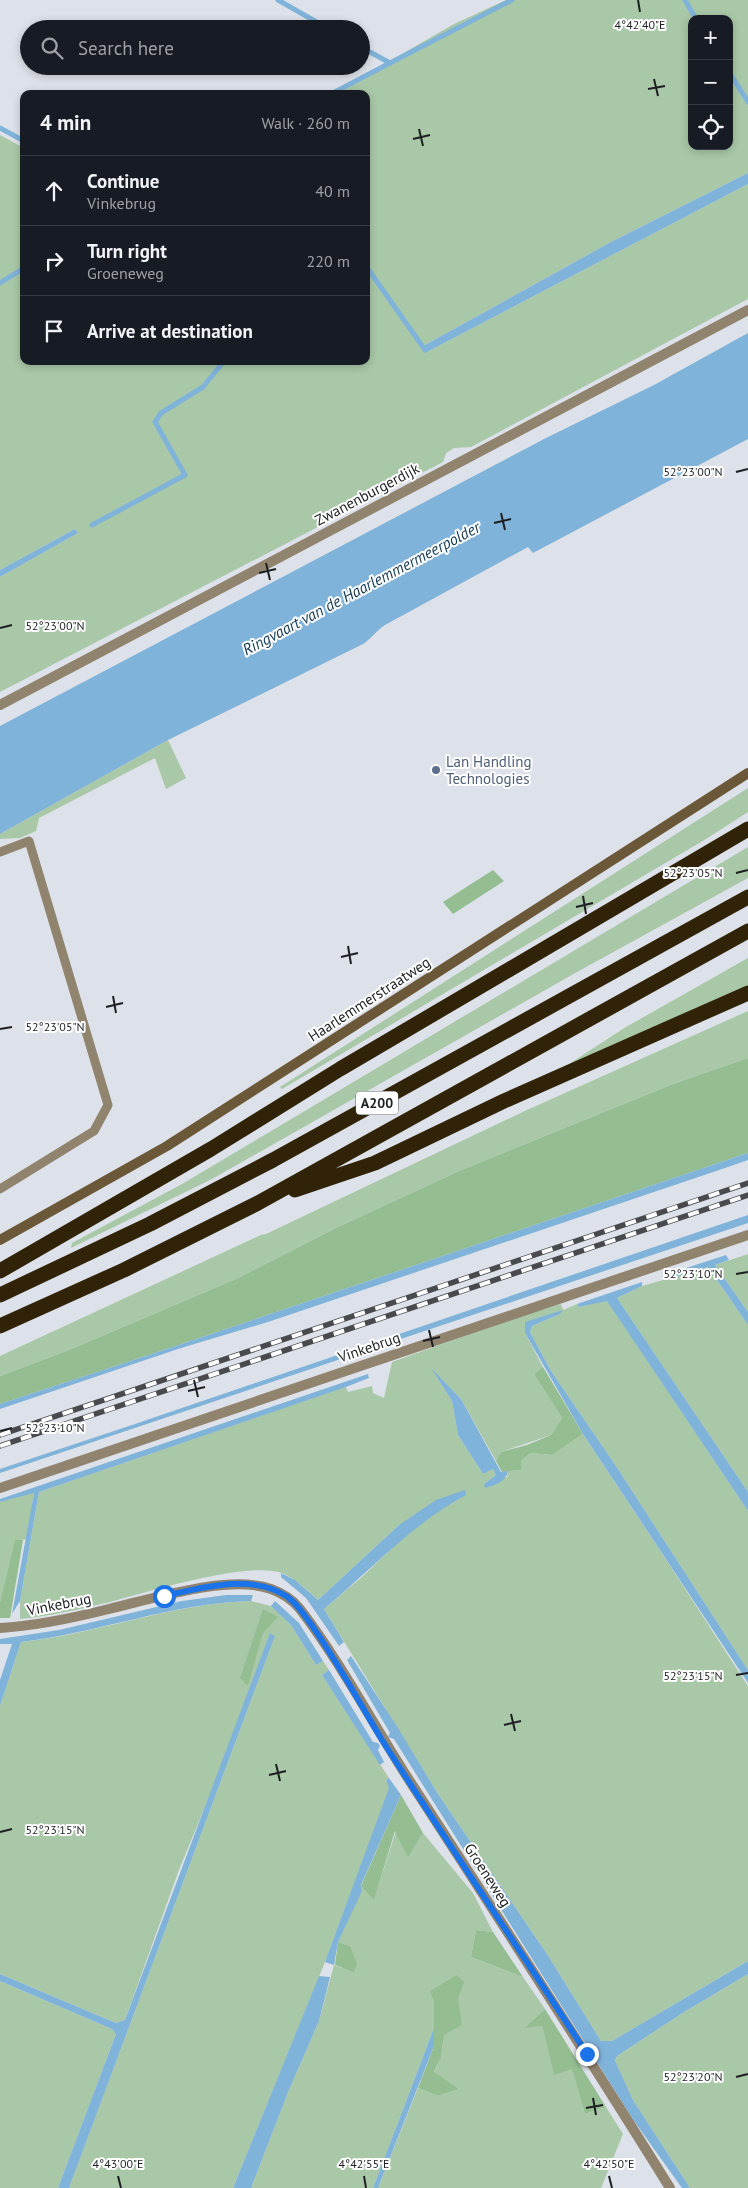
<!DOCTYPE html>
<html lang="en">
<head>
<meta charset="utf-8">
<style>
	body { margin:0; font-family:"PT Sans",sans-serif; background:#20242c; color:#f1f3f6 }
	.controls { position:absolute; right:15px; top:15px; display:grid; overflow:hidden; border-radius:10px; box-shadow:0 2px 8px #0003 }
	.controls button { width:45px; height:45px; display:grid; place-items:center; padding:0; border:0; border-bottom:1px solid #363941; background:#171b24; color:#f1f3f6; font:25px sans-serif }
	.stop { position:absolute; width:15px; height:15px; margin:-11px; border:4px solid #1a73e8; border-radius:50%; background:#fff }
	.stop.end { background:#1a73e8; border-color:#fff; box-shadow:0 1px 5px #0008 }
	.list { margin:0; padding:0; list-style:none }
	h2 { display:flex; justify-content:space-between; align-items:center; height:65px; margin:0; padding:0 20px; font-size:21px }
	h2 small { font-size:16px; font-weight:400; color:#9ea1a6 }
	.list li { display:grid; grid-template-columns:32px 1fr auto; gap:15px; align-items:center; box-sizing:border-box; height:70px; padding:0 20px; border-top:1px solid #363941 }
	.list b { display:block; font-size:19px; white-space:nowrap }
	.list p { margin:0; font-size:16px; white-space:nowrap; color:#9ea1a6 }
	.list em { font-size:16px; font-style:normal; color:#9ea1a6 }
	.icon { flex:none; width:28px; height:28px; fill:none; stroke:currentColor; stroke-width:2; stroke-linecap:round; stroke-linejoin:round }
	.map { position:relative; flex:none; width:748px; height:2188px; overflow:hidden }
	.search { position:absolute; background:#171b24; box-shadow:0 2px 8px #0003; left:20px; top:20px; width:350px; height:55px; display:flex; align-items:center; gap:12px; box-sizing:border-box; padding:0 18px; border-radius:28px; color:#9ea1a6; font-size:19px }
	.panel { position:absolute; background:#171b24; box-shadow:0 2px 8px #0003; left:20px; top:90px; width:350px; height:275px; border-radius:10px }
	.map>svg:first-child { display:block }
	.green { fill:#a9c8a7; fill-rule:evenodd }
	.forest { fill:#94be91 }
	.water { fill:#80b3d9 }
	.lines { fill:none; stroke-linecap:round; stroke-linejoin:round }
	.stream { stroke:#80b3d9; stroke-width:5 }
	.service { stroke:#91846f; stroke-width:9 }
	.minor { stroke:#91846f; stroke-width:10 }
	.tertiary { stroke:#91846f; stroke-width:10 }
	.secondary { stroke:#6b5839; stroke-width:10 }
	.motorway { stroke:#312308; stroke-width:15 }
	.rail-casing { stroke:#484a4e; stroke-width:5.5 }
	.rail { stroke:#fff; stroke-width:4; stroke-dasharray:11; stroke-linecap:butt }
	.route { stroke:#1a73e8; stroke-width:6 }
	.ticks { fill:none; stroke:#1d1f22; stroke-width:2 }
	.service-dot { fill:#5c6f8a; stroke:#fff; stroke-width:2 }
	.labels { text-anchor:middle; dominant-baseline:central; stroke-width:4; stroke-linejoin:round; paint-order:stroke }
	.shield { fill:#fff; stroke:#616264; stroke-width:1 }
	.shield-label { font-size:14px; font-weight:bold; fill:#1d1f22 }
	.street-label { font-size:15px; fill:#1d1f22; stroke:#fff }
	.service-label { font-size:15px; fill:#4e5e75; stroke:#fff; text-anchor:start }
	.water-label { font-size:16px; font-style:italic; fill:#143b56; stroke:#fff }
	.ticks-label { font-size:12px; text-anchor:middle; fill:#1d1f22; stroke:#fff; stroke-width:4; stroke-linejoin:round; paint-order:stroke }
</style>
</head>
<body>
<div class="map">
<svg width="748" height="2188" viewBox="0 0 748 2188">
	<rect width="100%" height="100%" fill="#dde1e9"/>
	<path class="green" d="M506,0h242v173l-137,69 -186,103 -1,6 3,1 321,-168v115l-277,148 -17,1 -8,5 -3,9 -443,230v-115l78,-44 -3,-4 -75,41v-435l24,13v213h342v-267h-34l122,-70zM692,19h37v127h-37z
		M168,740l18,38 -20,11 -11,-31 -116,60 -3,13 -16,7 -20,1v-5z
		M748,788v24l-42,27 -424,250 -2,-2z
		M748,847v31l-171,94 -365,207 -141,69 1,-5 110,-59z
		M748,958v29l-193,86 71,-46z
		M748,1011v47l-75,26 -214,87 -121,56 -102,52 -167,71 -69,26v-20l261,-121 5,-1 261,-124z
		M748,1254v58l-33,-47z
		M708,1267l40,58v167l-131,-194 25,-12z
		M607,1300l141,211v159l-132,-204 -65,-95 -21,-39 2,-6 28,-12 -35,8v11l18,34 -9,7 28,44 -11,17 -50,17 -5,9 -35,-62 -28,-28 19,30 6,34 25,39 10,-5 3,6 -12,9 23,-7 1,-6 13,-1v-9l9,-8 22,2 31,-21 80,121 85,131v275l-136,80h-11l-54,-87 -109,-160 -114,-185 39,-33 52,-50 26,-18 25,-13 -67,30 -81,75c-11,-10 -22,-21 -36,-27 -36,-12 -133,19 -172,29 -30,7 -59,14 -90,17v-18l19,-109 297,-102 10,-3 2,5 24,-6 1,7 11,5 8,-36 126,-45 43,-13 2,6 14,-6 2,3z
		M34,1492l-7,47 -12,2 -15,61v-100z
		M251,1601l20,5 10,8 10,11 25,40 7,-4 6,9 -7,5 67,103 -3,2 4,8 -65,174 -92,226h-164l206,-552 -96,234 -54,150 -9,3 -116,-49v-268l21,-64c77,-8 151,-39 230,-41z
		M396,1831l12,27 15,-25 50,60 20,39 -17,-2 -5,27 52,20 22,32 -20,18 17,-1 12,48 18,-6 13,46 21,-7 17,27 -22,54h-223l40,-100 20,8 21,-7 -25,-16c17,-35 7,-49 -4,-82l4,11v26l-61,160h-122l38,-98 30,-69 15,-56 8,3 8,-22 -12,-4 23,-56 13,13z
		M748,1974v214h-58l-57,-88 -18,-38 2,-6 64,-42z
		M0,1981l112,48 4,5 -58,154h-58z"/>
	<path class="forest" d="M493,870l11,11 -51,33 -10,-12z
		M748,1058v95l-599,202 -149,49v-28l69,-26 167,-71 102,-52 121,-56 214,-87z
		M543,1367l40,67 -31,21 -22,-2 -9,8v9l-19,2 -6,-11 5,-9 26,-7 24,-10 11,-17 -28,-44z
		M15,1540h8l-13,78h-10v-16z
		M263,1609l15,8 -15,16 -15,53 -8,-8z
		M401,1795l22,38 -15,25 -13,-27 -21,69 -13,-14z
		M476,1930l17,2 30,45 -52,-20z
		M338,1942l12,4 7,18 -3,8 -19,-7z
		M457,1975l7,7 -6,17 4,26 -18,10 -3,22 -7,15 25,17 -21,7 -20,-8 16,-42v-44l-4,-11z
		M545,2009l61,98 -21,7 -13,-45 -18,6 -12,-49 -18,2z"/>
	<path class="water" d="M748,173v11l-321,168h-3l1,-7 186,-103z
		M748,333v106l-215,114 -5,-6 -143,78c-9,6 -13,13 -22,19l-195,96 -168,94v-108l546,-288 108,-53z
		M75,529l3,4 -78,44v-7z
		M748,1153v7l-20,7 -460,155 -87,26 -181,61v-5l149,-49z
		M748,1215v8l-748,250v-4l135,-45z
		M726,1255l3,5 -14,5 33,47v13l-40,-58 -44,13 -2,-4z
		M642,1282v4l-25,12 131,194v19l-141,-210 -28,6 -2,-3z
		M563,1310l-3,4 -28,12 -2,6 21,39 65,95 132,204v13l-165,-249 -58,-101v-11z
		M431,1368l30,31 40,73 7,-1c-2,11 -13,14 -23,17l-1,-4 12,-9 -3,-6 -10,5 -25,-39 -6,-34z
		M368,1374l1,4 -23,9 -307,105 -19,109 -8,13 22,-121 -34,9v-3z
		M465,1490l1,5c-54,29 -95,75 -142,114l20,33 -5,4 -33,-48 -25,-21v-4l14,7 23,20 81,-75 37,-25z
		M226,1595h27l-2,6c-79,2 -153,32 -230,41l-21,64v-26l12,-36h-12v-5l59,-9 123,-29z
		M275,1601l24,22 24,38 -7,4 -25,-40 -20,-19z
		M270,1633l5,3 -206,552h-11l58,-154 -4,-5 -112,-48v-7l116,49 9,-3z
		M351,1656l47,72 40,66 109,160 54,87h11l136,-80v13l-67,40 -64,42 -2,5 18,39 57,88h-8l-48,-67 -240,-382 -6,-2 2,-4 -43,-73z
		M329,1670l44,72 5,1 2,3 -2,4 6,12 -4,3 -58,-90z
		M389,1778l12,17 -40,90 1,6 -24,51 -4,23 -9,-3 64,-174 -3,-8z
		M319,1976l11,1 -11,44 -30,69 -38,98h-18z
		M434,2028v18l-56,142h-5z"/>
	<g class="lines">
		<path class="stream" d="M278,0l51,29
			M685,0l11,19
			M361,47l29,16 122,-63
			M729,72l19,30
			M331,94l59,-31
			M0,128l24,13
			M366,266l59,84
			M0,283l24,-15
			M92,525l93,-50 -30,-53 6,-9 42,-26 21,-26"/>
		<path class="service" d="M0,852l29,-11 79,264 -14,26 -94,58"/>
		<path class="minor" d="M0,1488l748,-253
			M0,1628c37,-2 73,-10 109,-19 43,-10 120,-35 162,-20 11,4 22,11 29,20 42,55 75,119 113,177 87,134 173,267 257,402"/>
		<path class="tertiary" d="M0,705l748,-395"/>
		<path class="secondary" d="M0,1240l167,-94 581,-373"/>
		<path class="motorway" d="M295,1190l80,-27 129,-62 244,-108
			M0,1271l211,-122 129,-80 408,-240
			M0,1295l150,-71 123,-64 475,-263
			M0,1326l124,-56 134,-67 490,-272"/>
		<defs>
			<path id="rail" d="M0,1435l748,-252
				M0,1446l748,-251"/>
		</defs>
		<use href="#rail" class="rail-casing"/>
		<use href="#rail" class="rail"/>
	</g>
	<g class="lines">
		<path class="route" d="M164,1596c37,-8 87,-23 122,0 11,7 19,20 27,31 25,36 46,75 69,113 67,105 137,209 205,314"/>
	</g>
	<path class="ticks" d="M638,0l2,12M654,79l4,17M648,89l17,-3M419,129l4,17M413,139l17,-4M736,472l12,-3M501,513l4,17M494,523l17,-4M266,563l4,17M259,573l17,-4M0,628l12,-3M736,873l12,-3M583,896l3,18M576,907l17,-4M348,946l3,18M341,957l17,-4M113,996l3,17M106,1007l17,-4M0,1029l12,-2M736,1274l12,-2M429,1330l4,17M423,1341l17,-4M194,1380l4,17M188,1391l17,-4M0,1431l12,-3M736,1675l12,-2M511,1714l4,17M504,1725l17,-4M276,1764l4,17M269,1775l17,-4M0,1832l12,-3M736,2077l12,-3M593,2098l3,17M586,2108l17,-3M118,2176l3,12M364,2176l2,12M609,2176l3,12"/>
	<circle class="service-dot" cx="436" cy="770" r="5"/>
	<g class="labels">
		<rect class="shield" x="356" y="1091.5" width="42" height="23" rx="4"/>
		<g class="shield-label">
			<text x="377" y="1103">A200</text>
		</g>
		<g class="street-label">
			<text transform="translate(367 494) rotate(-28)">Zwanenburgerdijk</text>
			<text transform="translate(369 999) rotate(-33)">Haarlemmerstraatweg</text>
			<text transform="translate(369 1347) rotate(-19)">Vinkebrug</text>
			<text transform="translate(59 1604) rotate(-11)">Vinkebrug</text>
			<text transform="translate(488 1875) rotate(57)">Groeneweg</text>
		</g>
		<g class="service-label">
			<text x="446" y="761">Lan Handling<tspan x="446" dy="17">Technologies</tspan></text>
		</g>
		<g class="water-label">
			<text transform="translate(361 588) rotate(-28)">Ringvaart van de Haarlemmermeerpolder</text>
		</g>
	</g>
	<g class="ticks-label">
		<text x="640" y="29">4°42'40"E</text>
		<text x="693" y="476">52°23'00"N</text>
		<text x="55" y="630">52°23'00"N</text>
		<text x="693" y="877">52°23'05"N</text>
		<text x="55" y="1031">52°23'05"N</text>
		<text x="693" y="1278">52°23'10"N</text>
		<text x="55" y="1432">52°23'10"N</text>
		<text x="693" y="1680">52°23'15"N</text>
		<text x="55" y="1834">52°23'15"N</text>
		<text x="693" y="2081">52°23'20"N</text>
		<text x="118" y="2168">4°43'00"E</text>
		<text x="364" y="2168">4°42'55"E</text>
		<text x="609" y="2168">4°42'50"E</text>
	</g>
</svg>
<div class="controls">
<button>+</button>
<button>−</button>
<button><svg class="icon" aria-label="locate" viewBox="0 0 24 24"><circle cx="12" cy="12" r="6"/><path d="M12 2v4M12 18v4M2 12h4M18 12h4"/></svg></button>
</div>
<div class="stop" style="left:164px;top:1596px"></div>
<div class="stop end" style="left:587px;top:2054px"></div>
<div class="search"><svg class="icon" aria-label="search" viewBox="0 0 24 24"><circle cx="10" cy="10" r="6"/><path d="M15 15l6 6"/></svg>Search here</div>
<section class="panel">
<h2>4 min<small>Walk · 260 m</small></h2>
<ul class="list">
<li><svg class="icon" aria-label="ahead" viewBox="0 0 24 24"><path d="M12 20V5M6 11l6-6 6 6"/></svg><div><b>Continue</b><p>Vinkebrug</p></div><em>40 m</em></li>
<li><svg class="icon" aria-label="right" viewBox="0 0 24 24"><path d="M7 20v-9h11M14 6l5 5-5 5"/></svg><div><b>Turn right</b><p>Groeneweg</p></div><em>220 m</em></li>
<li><svg class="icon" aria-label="arrive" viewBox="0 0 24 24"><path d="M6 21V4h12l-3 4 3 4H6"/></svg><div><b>Arrive at destination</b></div></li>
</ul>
</section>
</div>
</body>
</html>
